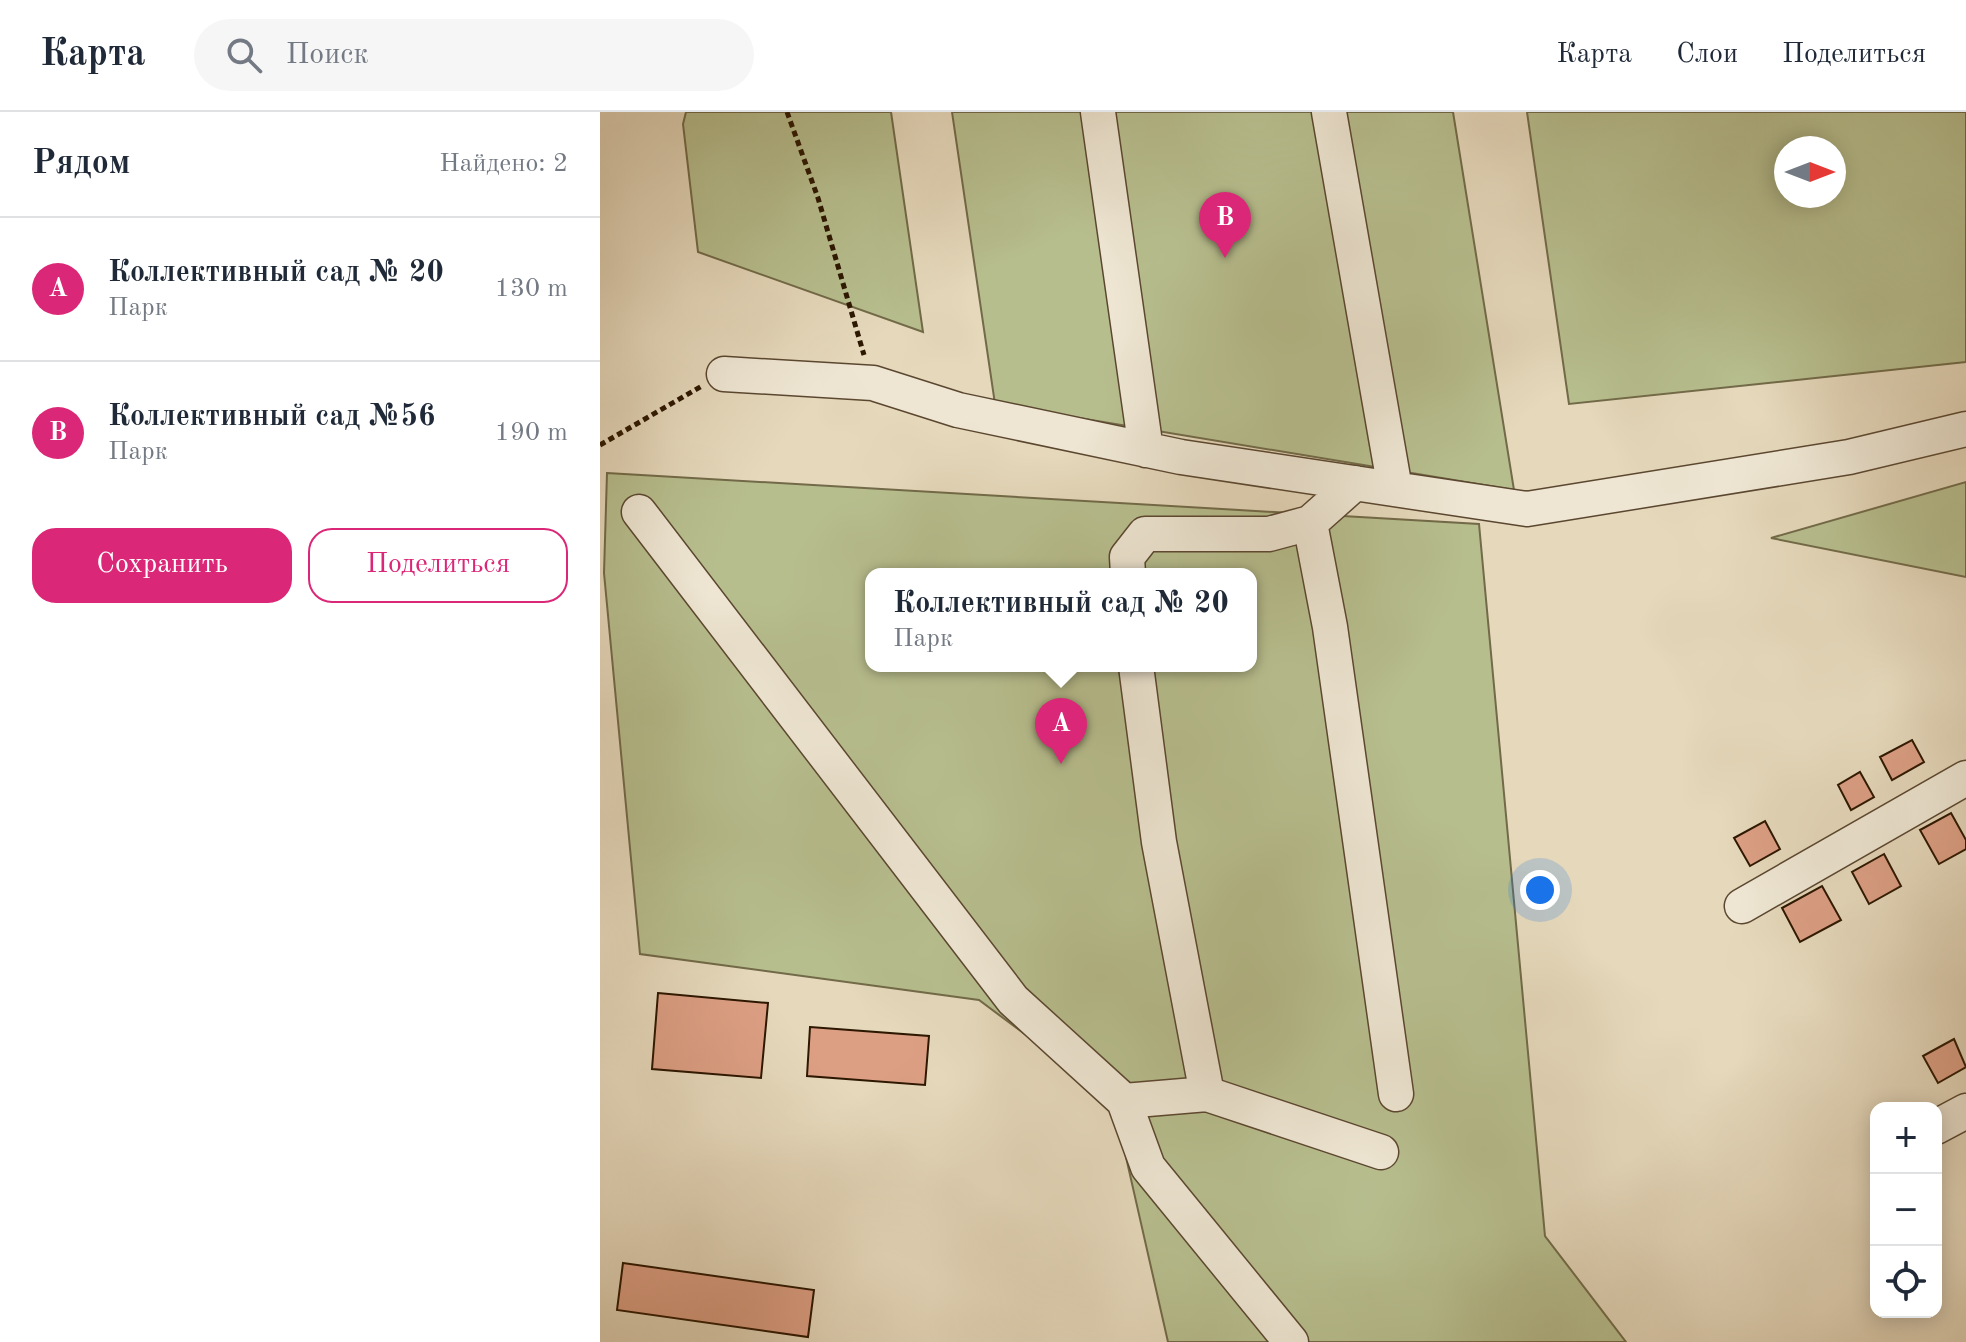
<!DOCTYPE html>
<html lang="ru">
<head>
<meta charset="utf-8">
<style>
	body { margin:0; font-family:"Old Standard TT",serif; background:#f6f6f7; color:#1f2937 }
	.controls { position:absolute; right:24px; bottom:24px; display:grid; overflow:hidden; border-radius:16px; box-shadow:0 4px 20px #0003 }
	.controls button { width:72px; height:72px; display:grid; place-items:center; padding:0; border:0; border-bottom:2px solid #e0e1e3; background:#fff; color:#1f2937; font:40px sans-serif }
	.compass { position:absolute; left:1174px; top:24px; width:72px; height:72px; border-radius:50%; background:#fff; box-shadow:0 4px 20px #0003; rotate:90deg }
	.you { position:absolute; left:940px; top:778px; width:28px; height:28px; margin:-20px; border:6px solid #fff; border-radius:50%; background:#1a73e8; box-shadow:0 0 0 12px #1a73e833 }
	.badge { display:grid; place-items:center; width:52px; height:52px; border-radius:50%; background:#db2777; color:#fff; font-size:26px; font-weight:700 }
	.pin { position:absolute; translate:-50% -66px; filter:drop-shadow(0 2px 4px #0008) }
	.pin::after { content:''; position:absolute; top:42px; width:28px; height:24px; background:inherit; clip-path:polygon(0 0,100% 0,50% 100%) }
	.popup { position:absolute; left:265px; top:456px; width:392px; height:104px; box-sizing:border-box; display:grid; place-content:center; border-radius:16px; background:#fff; filter:drop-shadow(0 2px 6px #0005); font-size:26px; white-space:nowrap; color:#747a83 }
	.popup b { font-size:30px; color:#1f2937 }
	.popup::after { content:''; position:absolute; left:50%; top:100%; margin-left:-16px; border:16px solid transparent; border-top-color:#fff }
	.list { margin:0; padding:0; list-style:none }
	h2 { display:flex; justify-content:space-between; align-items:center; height:104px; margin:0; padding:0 32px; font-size:34px }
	h2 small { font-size:26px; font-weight:400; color:#747a83 }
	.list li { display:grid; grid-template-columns:52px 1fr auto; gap:24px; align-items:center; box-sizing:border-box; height:144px; padding:0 32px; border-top:2px solid #e0e1e3 }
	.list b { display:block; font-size:30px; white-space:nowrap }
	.list p { margin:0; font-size:26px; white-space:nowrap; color:#747a83 }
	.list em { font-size:26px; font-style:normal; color:#747a83 }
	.actions { display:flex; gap:16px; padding:24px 32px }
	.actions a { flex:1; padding:18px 0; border:2px solid #db2777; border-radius:24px; text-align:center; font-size:28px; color:#db2777 }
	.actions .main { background:#db2777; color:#fff }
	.icon { flex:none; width:44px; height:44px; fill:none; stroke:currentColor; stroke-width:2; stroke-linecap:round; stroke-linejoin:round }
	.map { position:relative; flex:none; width:1366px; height:1230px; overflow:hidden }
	header { display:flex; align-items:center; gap:48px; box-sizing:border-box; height:112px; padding:0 40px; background:#fff; border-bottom:2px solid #e0e1e3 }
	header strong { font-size:38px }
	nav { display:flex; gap:44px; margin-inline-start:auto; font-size:28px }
	.search { width:560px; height:72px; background:#f6f6f7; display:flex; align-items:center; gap:20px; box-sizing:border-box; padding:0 28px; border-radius:44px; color:#747a83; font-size:30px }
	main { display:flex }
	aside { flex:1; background:#fff }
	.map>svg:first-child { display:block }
	.green { fill:#b7be8e; stroke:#726a48; stroke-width:2; fill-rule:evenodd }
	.building { fill:#dc9f84; stroke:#2d1701; stroke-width:2 }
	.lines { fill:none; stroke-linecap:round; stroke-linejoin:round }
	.minor-casing { stroke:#5b4730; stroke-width:37 }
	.path { stroke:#2d1701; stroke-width:5; stroke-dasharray:6 4; stroke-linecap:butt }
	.minor { stroke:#eee6d3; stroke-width:34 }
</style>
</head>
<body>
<header>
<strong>Карта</strong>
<div class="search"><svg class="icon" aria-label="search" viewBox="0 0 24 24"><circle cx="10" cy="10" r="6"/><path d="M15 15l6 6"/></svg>Поиск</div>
<nav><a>Карта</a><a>Слои</a><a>Поделиться</a></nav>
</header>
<main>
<aside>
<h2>Рядом<small>Найдено: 2</small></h2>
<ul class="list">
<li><span class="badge">A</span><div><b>Коллективный сад № 20</b><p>Парк</p></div><em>130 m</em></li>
<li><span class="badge">B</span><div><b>Коллективный сад №56</b><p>Парк</p></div><em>190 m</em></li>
</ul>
<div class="actions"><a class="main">Сохранить</a><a>Поделиться</a></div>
</aside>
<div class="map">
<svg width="1366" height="1230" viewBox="0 0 1366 1230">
	<rect width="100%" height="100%" fill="#e5d8bb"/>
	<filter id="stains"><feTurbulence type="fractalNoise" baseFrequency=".0025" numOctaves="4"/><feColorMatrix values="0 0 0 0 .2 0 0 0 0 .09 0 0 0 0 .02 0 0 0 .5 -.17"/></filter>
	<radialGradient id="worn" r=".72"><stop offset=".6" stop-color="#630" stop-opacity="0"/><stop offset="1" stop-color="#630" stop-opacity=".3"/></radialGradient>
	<path class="green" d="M86,0h205l32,220 -225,-80 -15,-128z
		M352,0h501l61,378 -519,-86z
		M927,0h439v250l-397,42zM1234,36v48h-48v-48z
		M7,361l872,51 66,712 81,106h-458l-55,-242 -134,-100 -339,-46 -36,-381zM271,462h380v92h-380z
		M1366,370v95l-195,-39z"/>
	<path class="building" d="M1312,628l12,22 -32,18 -12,-23z
		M1260,660l14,25 -23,13 -13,-25z
		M1351,701l15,27v9l-27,15 -19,-34z
		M1165,709l15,28 -30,17 -16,-28z
		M1284,742l17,32 -32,18 -17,-32z
		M1222,774l19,34 -41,22 -18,-34z
		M58,881l110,10 -7,75 -109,-9z
		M210,915l119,9 -4,49 -118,-9z
		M1354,927l12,28 -28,16 -15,-27z
		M23,1151l191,27 -6,47 -191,-27z"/>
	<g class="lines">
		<defs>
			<path id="minor" d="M498,0l48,338
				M729,0l66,377
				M124,262l149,9 85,27 223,47 346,52 322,-52 117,-28
				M39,400l374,488 111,101 83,-7 174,58
				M710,411l20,104 66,467
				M528,462l-1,-17 18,-23h124l41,-11 45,-40
				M536,554l23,176 48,252
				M1142,794l224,-128
				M524,989l24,66 143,175
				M1336,1015l30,-16"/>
		</defs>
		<use href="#minor" class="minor-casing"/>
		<path class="path" d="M187,0l31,86 46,157
			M0,333l102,-59"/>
		<use href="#minor" class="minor"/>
	</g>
	<rect width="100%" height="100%" filter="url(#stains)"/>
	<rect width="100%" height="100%" fill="url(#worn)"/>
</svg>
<div class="controls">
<button>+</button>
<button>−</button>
<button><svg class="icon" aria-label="locate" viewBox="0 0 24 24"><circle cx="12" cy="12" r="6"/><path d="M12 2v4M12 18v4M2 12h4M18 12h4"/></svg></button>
</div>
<svg class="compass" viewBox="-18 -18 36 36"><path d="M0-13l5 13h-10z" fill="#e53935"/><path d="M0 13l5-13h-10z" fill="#747a83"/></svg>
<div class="you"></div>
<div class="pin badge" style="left:461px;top:652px">A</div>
<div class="popup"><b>Коллективный сад № 20</b>Парк</div>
<div class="pin badge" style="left:625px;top:146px">B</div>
</div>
</main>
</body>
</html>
